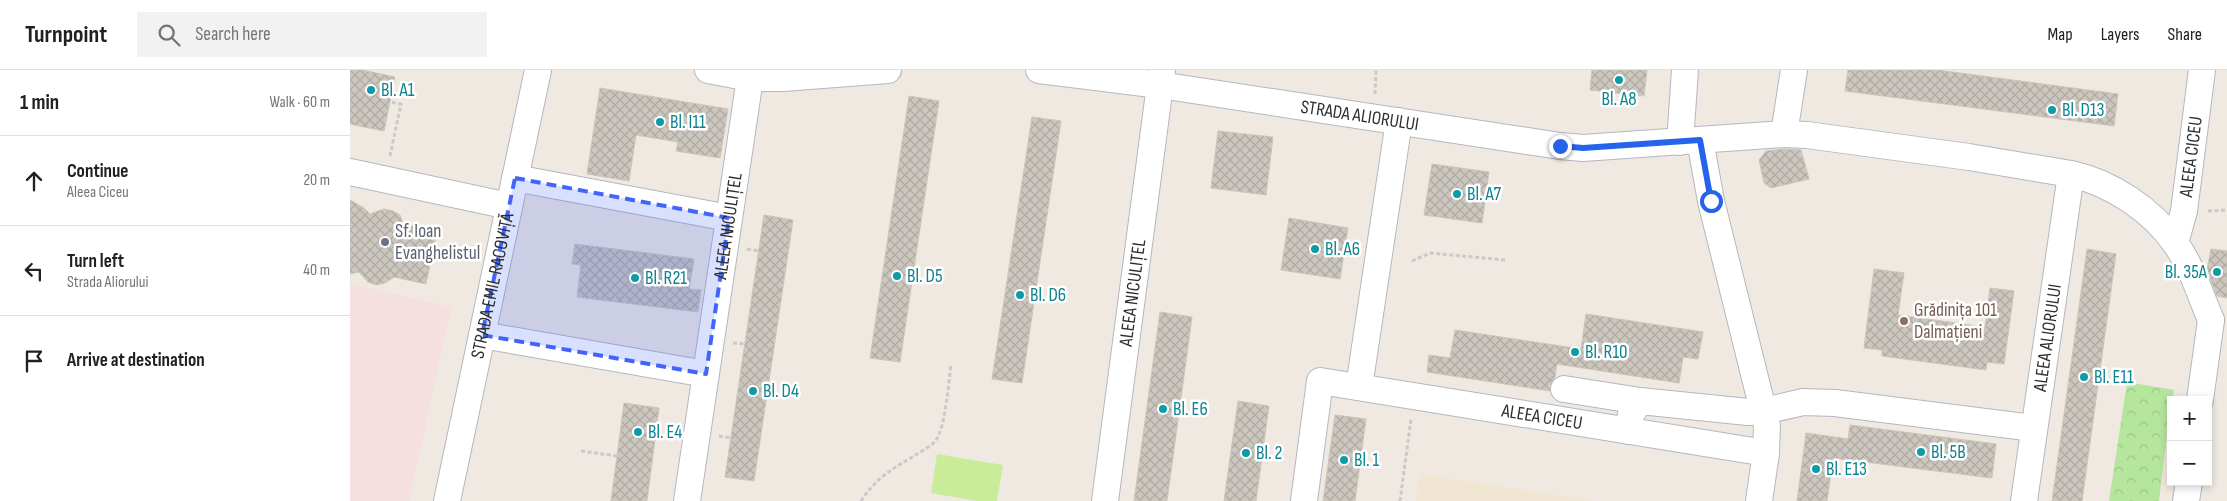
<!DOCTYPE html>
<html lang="en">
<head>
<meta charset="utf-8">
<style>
	body { margin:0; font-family:"Sofia Sans Condensed",sans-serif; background:#f2f2f2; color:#202124 }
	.controls { position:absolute; right:15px; bottom:15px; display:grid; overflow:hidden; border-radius:0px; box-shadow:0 2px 8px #0003 }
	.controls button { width:45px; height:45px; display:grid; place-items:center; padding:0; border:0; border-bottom:1px solid #e0e0e0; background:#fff; color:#202124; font:25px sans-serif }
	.stop { position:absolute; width:15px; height:15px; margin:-11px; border:4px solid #2563eb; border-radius:50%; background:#fff }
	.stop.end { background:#2563eb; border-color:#fff; box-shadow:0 1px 5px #0008 }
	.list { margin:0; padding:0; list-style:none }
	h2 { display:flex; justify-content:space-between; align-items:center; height:65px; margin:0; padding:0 20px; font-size:21px }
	h2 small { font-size:16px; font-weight:400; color:#757577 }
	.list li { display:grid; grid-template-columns:32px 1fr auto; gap:15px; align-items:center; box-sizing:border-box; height:90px; padding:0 20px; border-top:1px solid #e0e0e0 }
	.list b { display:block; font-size:19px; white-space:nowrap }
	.list p { margin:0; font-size:16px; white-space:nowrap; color:#757577 }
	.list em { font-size:16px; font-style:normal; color:#757577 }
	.icon { flex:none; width:28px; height:28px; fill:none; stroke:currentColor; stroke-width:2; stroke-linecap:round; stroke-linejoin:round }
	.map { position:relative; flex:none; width:1877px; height:431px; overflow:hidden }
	header { display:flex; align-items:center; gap:30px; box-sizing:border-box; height:70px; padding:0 25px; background:#fff; border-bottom:1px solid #e0e0e0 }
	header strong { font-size:24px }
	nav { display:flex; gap:28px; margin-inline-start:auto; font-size:18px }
	.search { width:350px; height:45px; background:#f2f2f2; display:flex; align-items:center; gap:12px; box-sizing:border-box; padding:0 18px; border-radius:0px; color:#757577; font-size:19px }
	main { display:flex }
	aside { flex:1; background:#fff }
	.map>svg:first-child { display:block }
	.education { fill:#f0e6d1 }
	.medical { fill:#f5dfe0 }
	.park { fill:url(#park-crowns) }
	.pitch { fill:#c9ec9a }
	.building { fill:url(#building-cross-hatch); stroke:#cbc5ba }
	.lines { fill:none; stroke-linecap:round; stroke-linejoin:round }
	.minor-casing { stroke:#b4b7c1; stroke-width:28 }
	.path { stroke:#c9c9c9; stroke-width:3; stroke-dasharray:4 2.5; stroke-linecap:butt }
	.minor { stroke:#fff; stroke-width:26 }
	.route { stroke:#2563eb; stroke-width:6 }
	.marked { fill:#4264fb; fill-opacity:0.2; stroke:#4264fb; stroke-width:4; stroke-dasharray:10 6; stroke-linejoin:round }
	.culture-dot { fill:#0f9aa8; stroke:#fff; stroke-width:2 }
	.worship-dot { fill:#6b7280; stroke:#fff; stroke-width:2 }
	.education-dot { fill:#8d6e63; stroke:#fff; stroke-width:2 }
	.labels { text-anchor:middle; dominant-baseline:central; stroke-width:5; stroke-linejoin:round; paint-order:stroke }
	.culture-label { font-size:19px; fill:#0d838f; stroke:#fff; text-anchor:start }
	.street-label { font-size:19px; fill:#2e2e2e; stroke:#fff }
	.worship-label { font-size:19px; fill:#5b616d; stroke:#fff; text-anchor:start }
	.education-label { font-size:19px; fill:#785e54; stroke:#fff; text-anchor:start }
</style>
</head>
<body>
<header>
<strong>Turnpoint</strong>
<div class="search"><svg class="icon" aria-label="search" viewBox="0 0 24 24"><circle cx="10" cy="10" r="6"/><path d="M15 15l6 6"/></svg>Search here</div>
<nav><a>Map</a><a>Layers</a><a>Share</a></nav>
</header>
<main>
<aside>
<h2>1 min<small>Walk · 60 m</small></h2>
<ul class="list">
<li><svg class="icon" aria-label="ahead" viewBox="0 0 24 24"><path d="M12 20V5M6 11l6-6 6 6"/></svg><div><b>Continue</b><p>Aleea Ciceu</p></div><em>20 m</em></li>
<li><svg class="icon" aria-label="left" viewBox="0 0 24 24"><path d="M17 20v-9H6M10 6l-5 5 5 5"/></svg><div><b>Turn left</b><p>Strada Aliorului</p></div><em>40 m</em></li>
<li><svg class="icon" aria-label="arrive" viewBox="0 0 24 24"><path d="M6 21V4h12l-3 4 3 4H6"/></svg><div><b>Arrive at destination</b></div></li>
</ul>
</aside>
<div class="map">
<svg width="1877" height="431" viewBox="0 0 1877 431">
	<defs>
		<pattern id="park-crowns" width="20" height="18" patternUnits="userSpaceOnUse" patternTransform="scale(1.25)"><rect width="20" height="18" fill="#b6e59e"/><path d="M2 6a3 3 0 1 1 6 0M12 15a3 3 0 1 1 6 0" fill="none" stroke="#9dc588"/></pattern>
		<pattern id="building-cross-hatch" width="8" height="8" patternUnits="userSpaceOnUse" patternTransform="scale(1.25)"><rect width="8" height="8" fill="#cbc7bf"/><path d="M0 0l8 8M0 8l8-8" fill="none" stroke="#afaba4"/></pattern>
	</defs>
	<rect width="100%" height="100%" fill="#efe9e1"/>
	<path class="education" d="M1070,404l175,27h-179z"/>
	<path class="medical" d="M0,214l101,23 -42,194h-59z"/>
	<path class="park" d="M1777,312l47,8 -2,10h-1l-12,101h-50z"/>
	<path class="pitch" d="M587,384l66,11 -6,36h-20l-46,-8z"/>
	<path class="building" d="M0,0h12l33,7 -11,54 -34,-7z
		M1242,0h55l-3,26 -54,-6z
		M1498,0h89l181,24 -4,32 -269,-35z
		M250,18l128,21 -8,49 -44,-7 2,-9 -42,-7 -7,46 -42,-7z
		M559,26l30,5 -39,261 -30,-4z
		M682,47l29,4 -39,262 -30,-4z
		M868,61l55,6 -7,58 -55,-7z
		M1434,79l17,1 8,29 -38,9 -7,-5 -5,-23 7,-9z
		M1082,94l57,8 -7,51 -58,-8z
		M0,130l14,8 6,6 14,-5 9,2 7,4 3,9 34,7 -11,53 -32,-7 -9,6 -8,2 -9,-3 -9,-10 -9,2z
		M414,145l29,5 -39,261 -29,-4z
		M939,148l59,10 -8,51 -59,-9z
		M225,174l119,15 -5,30 12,1 -3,22 -121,-15 4,-32 -9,-1z
		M1737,179l29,5 -34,247h-30z
		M1861,179l16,2v47l-10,-2 -10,-26z
		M1524,199l30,4 -6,42 87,12 5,-39 24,3 -10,73 -17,-2 -1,8 -104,-14v-6l-18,-2z
		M810,242l32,5 -25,184h-33z
		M1236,244l117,18 -5,27 -15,-2 -4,26 -122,-19 -2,13 -6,9 1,5 -123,-19 2,-17 21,3 5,-28 126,19z
		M888,331l31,5 -13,95h-32z
		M274,333l35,5 -12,93h-36z
		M985,345l31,4 -11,82h-32z
		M1500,355l146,19 -4,34 -159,-20 -6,43h-30l9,-68 42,6z"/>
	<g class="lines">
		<defs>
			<g id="minor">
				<path d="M358,0l42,8h33l105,-8"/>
				<path id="s1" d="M689,0l121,15 400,61 23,2 201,-14 23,1 162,22 102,17c40,9 80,35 104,69 17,23 25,52 36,77"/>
				<path d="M1434,64l10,-64"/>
				<path d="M1350,70l11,61 56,225 -1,27 -7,48"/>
				<path d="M1330,72l5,-72"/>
				<path d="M0,102l159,34"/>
				<path d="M165,108l214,40"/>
				<path id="s2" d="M1825,173l9,-32 18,-141"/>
				<path d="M132,265l224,39"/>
				<path d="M1009,317l40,-266"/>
				<path d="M1214,319l76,12"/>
				<path d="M1850,330l11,-80"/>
				<path d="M1279,361l2,-17 9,-13 108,11 16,-1 39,-9 32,1 199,25"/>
				<path id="s3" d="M97,431l91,-431"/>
				<path id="s4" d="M337,431l63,-423"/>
				<path id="s5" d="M755,431l57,-431"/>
				<path id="s6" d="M954,431l16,-120 446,72"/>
				<path id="s7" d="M1674,431l47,-327"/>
				<path d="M1836,431l3,-19"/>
			</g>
		</defs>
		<use href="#minor" class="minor-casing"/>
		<path class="path" d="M1025,24l1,-24
			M40,86l11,-52 -11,-2
			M1858,141l19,-1
			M397,179l12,2
			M1062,191l18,-8 75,7
			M383,273l12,1
			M369,366l12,2
			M231,381l36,5
			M511,431c13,-21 32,-33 53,-45 7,-5 17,-9 22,-16 9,-11 13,-60 15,-76
			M1050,431l11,-82"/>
		<use href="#minor" class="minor"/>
	</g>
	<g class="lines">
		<path class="route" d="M1210,76l23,2 117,-8 11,61"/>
	</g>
	<path class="marked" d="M165,108l214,40 -23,156 -224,-39z"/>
	<g class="culture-dot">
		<circle cx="1269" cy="10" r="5"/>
		<circle cx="21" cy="20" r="5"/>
		<circle cx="1702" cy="40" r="5"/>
		<circle cx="310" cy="52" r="5"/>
		<circle cx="1107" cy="124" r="5"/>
		<circle cx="965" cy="179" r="5"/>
		<circle cx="1867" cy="202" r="5"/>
		<circle cx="547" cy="206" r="5"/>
		<circle cx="285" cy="208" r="5"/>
		<circle cx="670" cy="225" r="5"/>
		<circle cx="1225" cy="282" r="5"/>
		<circle cx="1734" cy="307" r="5"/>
		<circle cx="403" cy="321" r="5"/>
		<circle cx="813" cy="339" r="5"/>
		<circle cx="288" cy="362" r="5"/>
		<circle cx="1571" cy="382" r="5"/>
		<circle cx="896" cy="383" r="5"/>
		<circle cx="994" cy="390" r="5"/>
		<circle cx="1466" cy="399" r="5"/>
	</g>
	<circle class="worship-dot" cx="35" cy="172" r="5"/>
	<circle class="education-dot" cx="1554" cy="251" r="5"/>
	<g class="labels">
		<g class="culture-label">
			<text x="31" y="20">Bl. A1</text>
			<text x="1269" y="29" text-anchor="middle">Bl. A8</text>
			<text x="1712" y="40">Bl. D13</text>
			<text x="320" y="52">Bl. I11</text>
			<text x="1117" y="124">Bl. A7</text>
			<text x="975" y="179">Bl. A6</text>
			<text x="1857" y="202" text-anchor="end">Bl. 35A</text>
			<text x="557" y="206">Bl. D5</text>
			<text x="295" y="208">Bl. R21</text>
			<text x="680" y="225">Bl. D6</text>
			<text x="1235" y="282">Bl. R10</text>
			<text x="1744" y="307">Bl. E11</text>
			<text x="413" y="321">Bl. D4</text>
			<text x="823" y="339">Bl. E6</text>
			<text x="298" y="362">Bl. E4</text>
			<text x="1581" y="382">Bl. 5B</text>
			<text x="906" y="383">Bl. 2</text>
			<text x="1004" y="390">Bl. 1</text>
			<text x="1476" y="399">Bl. E13</text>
		</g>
		<g class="street-label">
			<text stroke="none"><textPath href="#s1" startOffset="324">STRADA ALIORULUI</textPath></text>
			<text stroke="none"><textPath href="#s2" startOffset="88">ALEEA CICEU</textPath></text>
			<text stroke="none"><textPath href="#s4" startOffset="278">ALEEA NICULIȚEL</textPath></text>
			<text stroke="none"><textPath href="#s3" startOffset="220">STRADA EMIL RACOVIȚĂ</textPath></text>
			<text stroke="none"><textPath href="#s5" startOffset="210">ALEEA NICULIȚEL</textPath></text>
			<text stroke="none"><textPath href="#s7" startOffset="165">ALEEA ALIORULUI</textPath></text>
			<text stroke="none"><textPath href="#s6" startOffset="346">ALEEA CICEU</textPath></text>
		</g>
		<g class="worship-label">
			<text x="45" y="161">Sf. Ioan<tspan x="45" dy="22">Evanghelistul</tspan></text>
		</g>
		<g class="education-label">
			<text x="1564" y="240">Grădinița 101<tspan x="1564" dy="22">Dalmațieni</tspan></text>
		</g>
	</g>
</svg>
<div class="controls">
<button>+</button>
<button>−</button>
</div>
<div class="stop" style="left:1361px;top:131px"></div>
<div class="stop end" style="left:1210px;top:76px"></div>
</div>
</main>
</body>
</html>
